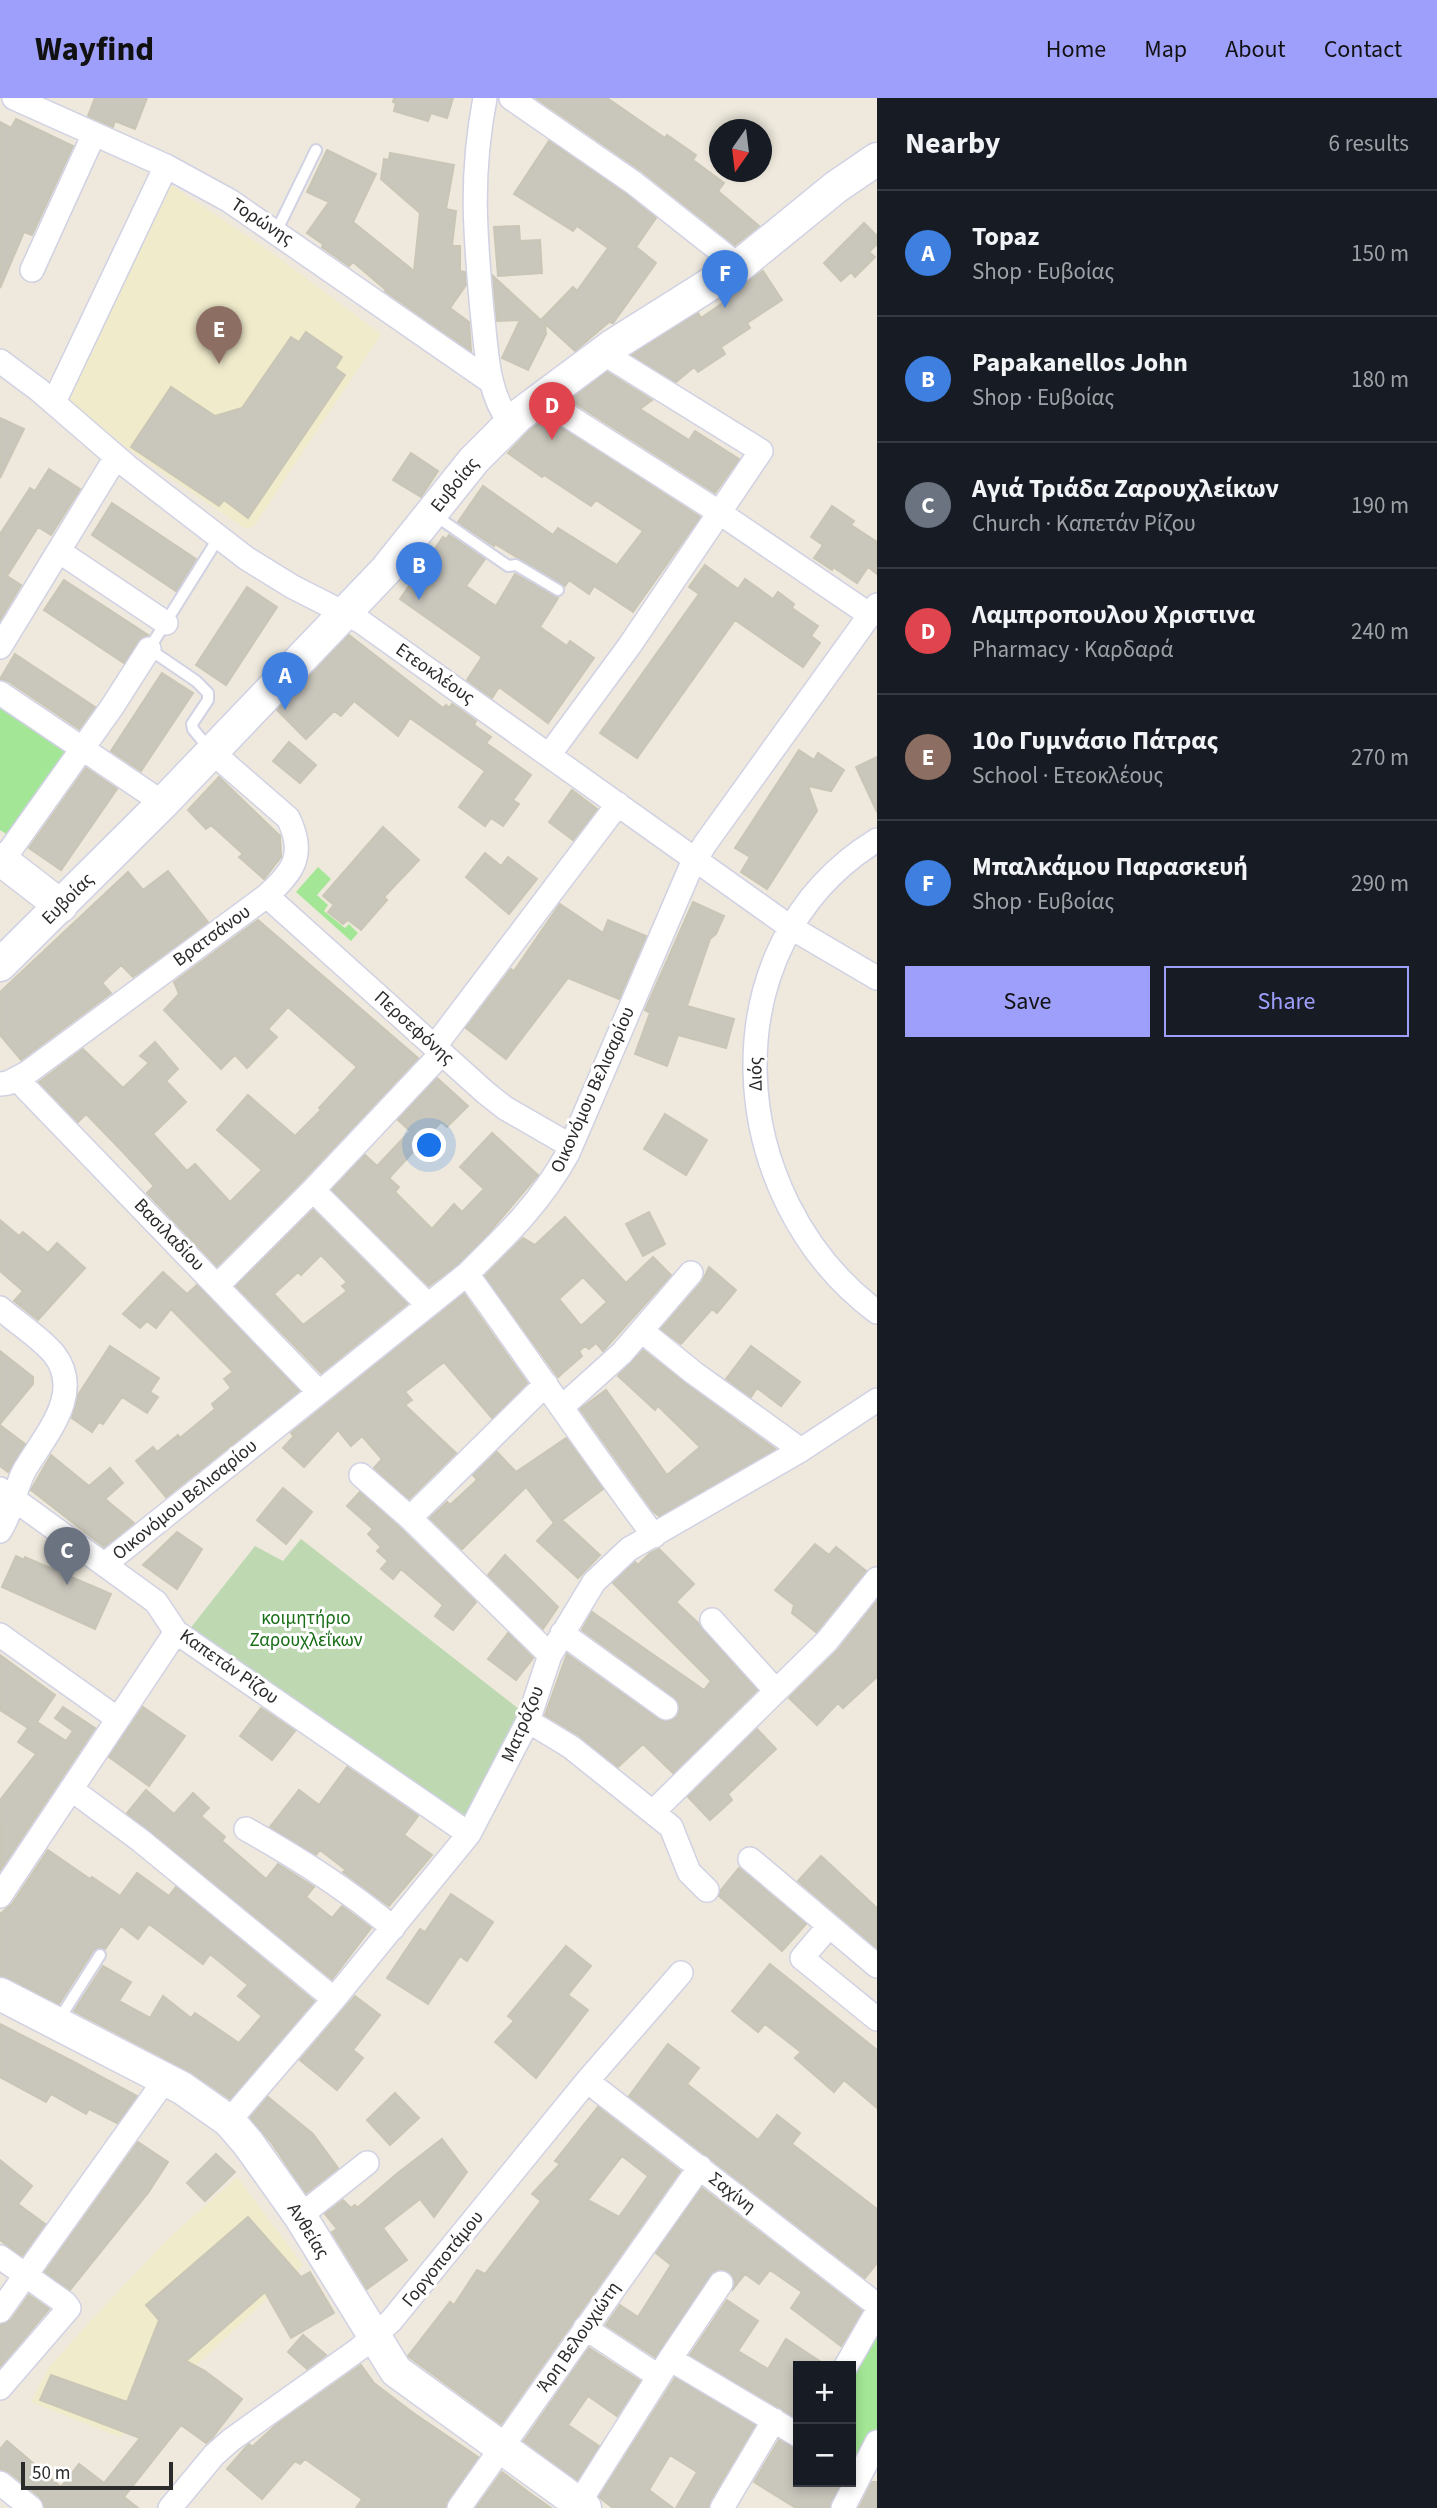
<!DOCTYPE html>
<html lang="en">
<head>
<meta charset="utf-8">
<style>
	body { margin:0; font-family:"Source Sans 3",sans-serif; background:#20242c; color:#f1f3f6 }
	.controls { position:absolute; right:21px; bottom:21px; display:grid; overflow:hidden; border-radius:0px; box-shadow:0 4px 10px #0003 }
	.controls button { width:63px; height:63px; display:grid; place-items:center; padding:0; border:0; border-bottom:2px solid #363941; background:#171b24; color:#f1f3f6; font:35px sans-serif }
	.compass { position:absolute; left:709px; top:21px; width:63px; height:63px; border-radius:50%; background:#171b24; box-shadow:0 4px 10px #0003; rotate:194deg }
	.scale { position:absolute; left:21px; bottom:18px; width:152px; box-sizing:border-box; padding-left:7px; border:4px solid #2b2b2b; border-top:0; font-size:19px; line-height:24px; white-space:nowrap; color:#2b2b2b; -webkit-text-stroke:5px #fff; paint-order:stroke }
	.you { position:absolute; left:430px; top:1048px; width:24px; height:24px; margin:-18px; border:5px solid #fff; border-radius:50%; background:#1a73e8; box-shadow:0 0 0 10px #1a73e833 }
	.badge { display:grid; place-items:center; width:46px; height:46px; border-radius:50%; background:#9e9ffa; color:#fff; font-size:23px; font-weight:700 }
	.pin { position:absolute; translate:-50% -58px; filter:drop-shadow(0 2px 4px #0008) }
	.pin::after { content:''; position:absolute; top:37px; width:24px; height:21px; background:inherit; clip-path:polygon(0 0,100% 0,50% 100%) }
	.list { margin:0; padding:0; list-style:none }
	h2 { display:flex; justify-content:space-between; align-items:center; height:91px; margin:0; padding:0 28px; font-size:30px }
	h2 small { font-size:23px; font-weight:400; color:#9ea1a6 }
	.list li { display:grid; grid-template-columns:46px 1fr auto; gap:21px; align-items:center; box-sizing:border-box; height:126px; padding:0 28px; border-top:2px solid #363941 }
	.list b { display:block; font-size:26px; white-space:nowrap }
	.list p { margin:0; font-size:23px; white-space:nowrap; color:#9ea1a6 }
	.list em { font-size:23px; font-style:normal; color:#9ea1a6 }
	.actions { display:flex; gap:14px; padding:21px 28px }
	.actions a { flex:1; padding:16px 0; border:2px solid #9e9ffa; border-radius:0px; text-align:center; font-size:24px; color:#9e9ffa }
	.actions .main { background:#9e9ffa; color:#111 }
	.map { position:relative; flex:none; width:877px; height:2410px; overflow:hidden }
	header { display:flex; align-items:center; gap:42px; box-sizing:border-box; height:98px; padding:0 35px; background:#9e9ffa; color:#111 }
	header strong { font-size:33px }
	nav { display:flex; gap:38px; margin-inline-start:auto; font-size:24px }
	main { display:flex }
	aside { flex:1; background:#171b24 }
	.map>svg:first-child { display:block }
	.education { fill:#f0ebcb }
	.green { fill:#a3e796 }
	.cemetery { fill:#bed8b2 }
	.building { fill:#c9c6bc; stroke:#c9c6b6; stroke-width:2; fill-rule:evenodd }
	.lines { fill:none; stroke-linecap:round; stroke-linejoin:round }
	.lane-casing { stroke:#d1d1e4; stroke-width:14 }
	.street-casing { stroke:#d1d1e4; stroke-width:26 }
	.secondary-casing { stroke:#d1d1e4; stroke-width:35 }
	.lane { stroke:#fff; stroke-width:10 }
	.street { stroke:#fff; stroke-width:23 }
	.secondary { stroke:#fff; stroke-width:32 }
	.labels { text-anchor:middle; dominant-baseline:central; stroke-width:6; stroke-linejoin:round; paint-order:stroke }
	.street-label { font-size:19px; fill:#2b2b2b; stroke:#fff }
	.park-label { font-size:19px; fill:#186d16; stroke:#fff }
</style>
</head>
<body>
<header>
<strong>Wayfind</strong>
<nav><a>Home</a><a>Map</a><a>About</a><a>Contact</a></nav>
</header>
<main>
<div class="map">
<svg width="877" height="2410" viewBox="0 0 877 2410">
	<rect width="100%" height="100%" fill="#eee9dc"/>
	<path class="education" d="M165,83l106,71 110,82 -127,192 -8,3 -118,-80 -66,-54z
		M237,2079l66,88 -183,172 -89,-35 17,-33 44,-50 76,-80z"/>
	<path class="green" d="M0,608l68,47 -57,84 -11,-7z
		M318,769l13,12 -14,16 11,10 -4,6 21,17 4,-4 9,9 -7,8 -55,-49z
		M877,2214v130l-16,30 -10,-7v-99z"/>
	<path class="cemetery" d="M301,1441l223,174 -55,106h-9l-271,-189 66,-84 28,15z"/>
	<path class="building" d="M95,0h52l-12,31 -20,-8 -2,6 -25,-11z
		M394,0h59l-6,20 -16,-5 -3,8 -34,-10 2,-8 -3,-1z
		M536,0h71l58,40 2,-3 29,20 -3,5 31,23 -6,8 41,35 -24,19 -92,-73z
		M16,21l57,27 -41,89 -8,-3 -24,56v-166l11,6z
		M549,43l77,53 30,24 -20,29 20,16 -43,60 -4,-1 -34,29 -34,-31 32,-33 4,4 31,-43 -31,-22 -4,5 -59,-37z
		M327,52l49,24 -23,48 61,49 6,-58 -39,-34 3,-20 5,1 1,-7 64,12 -8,44 10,2 -4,35h8v25l5,1 1,13 -16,23 19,14 2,29 -86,-60 1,-1 -33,-28 -4,4 -27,-19 2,-2 -17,-12 22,-31 -22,-10z
		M864,125l13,13v8l-8,8 6,5 -20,20 -4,-5 -10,9 -17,-18z
		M519,128l1,15 20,-1 2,33 -44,3 -4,-49z
		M763,173l19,29 -35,23 3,5 -29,19 4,7 -27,18 -4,-5 -18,15 -44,-27 66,-42 3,5 29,-20v-4z
		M493,178l52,48 1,10 -18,36 -26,-12 18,-38 -23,1z
		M306,234l36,25 -7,11 10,7 -97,143 -24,-18 -5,6 -88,-59 40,-60 44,29 27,-8 49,-71 8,5z
		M607,274l45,28 -12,9 49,31 6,-9 44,28 -24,34 -145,-93z
		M0,320l24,11 -24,49z
		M546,320l154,99 -67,95 -39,-26 -5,8 -20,-14 -4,6 -70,-42 -1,2 -36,-24 25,-36 70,49 5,-7 59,37 26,-34 -47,-31 -5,6 -47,-31 -2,2 -34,-24 22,-23z
		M411,355l27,18 -17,26 -28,-17z
		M49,371l31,20 -29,46 -13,-8 -31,49 14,9 -21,35v-86l30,-46 5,3z
		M112,405l84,56 -20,32 -84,-56z
		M832,408l22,15 -3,4 26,17v32l-9,-7 -11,16 -24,-16 -1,3 -18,-12 9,-13 -12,-8z
		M449,437l36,24 -19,27 30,20 19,-32 43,24 -18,29 27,19 3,-5 24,17 -46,65 -49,-36 -7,11 -25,-18 15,-23 -82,-58 43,-62 3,2z
		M705,467l33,24 7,-10 28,20 5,-7 16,12 -2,4 26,18 -7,10 9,7 -17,24 -68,-47 -98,138 -37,-25 99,-139 -10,-7z
		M64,482l84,55 -10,6 -14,22 -80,-53z
		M247,489l30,20 -51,78 -30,-20z
		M349,537l94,73 3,-3 3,3 3,-4 24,17 -2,4 17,12 -5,6 45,32 -18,25 6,4 -16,22 -12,-8 -6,8 -26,-19 26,-36 -75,-53 -12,18 -44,-35 -13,15 -7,-5 -28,28 -29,-29z
		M15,556l80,53 -16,22 -71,-48 -8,-2z
		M162,575l31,20 -52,78 -30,-20z
		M289,644l27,23 -16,18 -27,-22z
		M799,652l15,10 4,-7 26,17 -13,21 -23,-5 9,25 -50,78 -26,-17 9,-15 -15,-9z
		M877,659v55l-21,-45z
		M86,670l31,21 -56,81 -32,-22z
		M219,679l61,59 1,21 -17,22 -25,-22 4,-3 -32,-29 -5,4 -18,-19z
		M572,692l25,19 -24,31 -24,-18z
		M383,729l36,33 -35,37 3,3 -26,30 -13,-10 -5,4 -15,-12 6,-7 -11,-9z
		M485,755l16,13 7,-9 29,22 -28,35 -43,-37z
		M168,773l40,51 -75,55 -12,-12 -19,18 9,10 -90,67 -21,-25v-43l128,-120 15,18z
		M693,804l31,14 -8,18 -6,5 -23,67 47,13 -8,29 -48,-13 -11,31 -32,-12 15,-41 -5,-3z
		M560,806l43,29 5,-13 38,16 -27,63 -51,-21 -62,81 -40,-31 45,-59 3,2z
		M258,822l160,138 -115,122 -86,86 -70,-73 7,-7 -31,-34 -37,-38 -8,8 -39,-40 44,-33 40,39 26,-25 -9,-7 15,-14 23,27 -12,12 20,21 -33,32 34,37 8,-7 35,38 32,-32 -45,-40 31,-35 47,41 26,-26 -2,-2 38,-41 -69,-60 -20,22 9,8 -30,31 -12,-13 -14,14 -57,-59 15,-16 -5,-12z
		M437,980l31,28 -21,21 -6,-5 -52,56 10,9 -4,5 37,37 22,-25 8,8 22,-23 -24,-22 32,-34 46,42 -52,61 -28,28 -29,22 -97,-96 33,-35 12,11 33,-35 -12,-11z
		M665,1016l42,26 -21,35 -42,-26z
		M313,1112l94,94 -86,69 -85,-87zM321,1157l26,27 -5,4 5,5 -44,34 -29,-31 24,-22 3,3z
		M649,1114l16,32 -22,12 -17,-32z
		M565,1119l61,66 27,-26 18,18 -68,76 -7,-8 -7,6 -4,-3 -6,5 3,5 -24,21 -73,-101 38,-38 12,7zM583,1179l24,25 -26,24 -22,-27z
		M0,1122l19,16 4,-4 25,21 9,-10 28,25 -47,52 -24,-19 9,-10 -23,-20z
		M709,1169l27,23 -19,23 -5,-4 -31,35 -20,-15 41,-47z
		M163,1174l24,22 10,-9 102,106 -133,106 -30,-36 17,-14 4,5 21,-17 2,3 35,-29 -3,-5 19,-16 -7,-9 9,-7 -62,-63 -15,19 -9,-7 -7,7 -17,-14z
		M464,1196l63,89 -35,35 -48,-56 -39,30 7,8 -7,5 51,48 -47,46 -35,-31 8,-9 -20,-23 -11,10 -13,-16 -34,37 -21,-19 11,-12 -3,-3z
		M110,1248l49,32 -9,14 8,5 -11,16 -25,-16 -19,27 -4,-2 -7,10 -20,-14 6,-23z
		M751,1248l49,36 -19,24 -24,-18 -6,9 -25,-18z
		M643,1252l43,34 89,65 -116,67 -6,-5 -73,-102 26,-19 61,85 33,-28 -42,-41 -3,4 -37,-34z
		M0,1253l33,26v7l-33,40z
		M0,1327l25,19 -17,28 -8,-6z
		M566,1340l37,51 -41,31 38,35 -22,23 -41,-37 17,-18 -28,-36 -64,62 -32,-31 17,-16 3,3 27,-25 -4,-5 24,-23 19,20z
		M51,1357l38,31 21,-18 13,15 -18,16 29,24 -30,24 -73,-57z
		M283,1390l29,24 -26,32 -29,-24z
		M360,1394l40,36 76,74 -23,28 -18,-14 8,-11 -42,-36 -8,10 -12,-10 7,-8 -11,-10 4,-4 -13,-13 5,-5 -26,-23z
		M177,1434l25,17 -25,40 -34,-24z
		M815,1446l14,11 7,-8 30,24 -50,61 -24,-19 2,-8 -19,-15z
		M659,1451l35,35 -18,18 22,21 4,6 55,61 -84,83 -30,-29 -25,23 -40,-32 -33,-20 22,-61 91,65 13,2 7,-5 1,-13 -5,-6 -92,-67 10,-18 112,78 7,-9 -98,-98 22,-21 3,3 12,-12z
		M505,1457l53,52 -15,22 -55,-54z
		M16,1458l8,4 1,-3 86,37 -16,35 -93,-42z
		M877,1503v76l-34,31 -5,-5 -21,22 -28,-27 48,-47z
		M508,1535l25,25 -17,22 -28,-21z
		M0,1557l55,40 -18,27 29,19 7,-10 -18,-13 8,-11 32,21 -94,141 -1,-69 36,-46 -18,-12 10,-14 -28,-18z
		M143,1609l42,29 -36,50 -40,-29z
		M261,1610l34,23 -23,29 -32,-24z
		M757,1631l19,20 -48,45 4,6 -22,20 -22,-23z
		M347,1669l71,49 -14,19 28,20 -43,51 -46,-34 3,-2 -26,-20 -4,5 -46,-28 29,-37 20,15z
		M146,1692l28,24 19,-21 16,15 -8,8 24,21 -3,4 44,38 12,-15 36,23 -8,10 26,21 10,-12 29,22 -39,51 -205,-166z
		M48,1752l42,29 2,-2 28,19 17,-23 32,23 7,-9 138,114 -84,98 -39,-27 -117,-61 29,-45 28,16 -12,19 31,17 13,-22 28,22 4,-5 44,30 23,-27 -24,-20 10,-11 -38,-31 -7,10 -54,-40 -11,15 -17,-13 -16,23 -5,-2 -7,4 -34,53 -51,-26 -8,-2v-62l12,-10z
		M821,1758l56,52v40l-79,-67z
		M739,1770l67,56 -24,27 -63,-55 2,-6z
		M451,1796l42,28 -26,39 -7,-5 -32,48 -41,-26 33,-49 5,3z
		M566,1848l25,20 -23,29 20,15 -52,68 -41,-36 19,-21 -6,-5z
		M770,1866l107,86v58l-33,-28 -10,12 -39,-34 6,-6 -36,-28 -7,8 -26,-21z
		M355,1898l25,19 -27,35 10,8 -26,32 -37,-30z
		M0,1926l74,38 63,34 -20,27 -28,-14 -3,5 -35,-20 -5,8 -46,-25z
		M668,1946l31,24 -12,16 71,56 19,-25 23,18 -8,11 85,65v54l-12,15 -236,-182z
		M395,1995l24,25 -29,27 -23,-25z
		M268,1999l45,37 25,34 -32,25 -35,-51 -21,-24z
		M598,2009l82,64 -179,253 -93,-68 42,-54 4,3 23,-35 8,4 56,-73 -9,-7 28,-30 -5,-3zM622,2058l26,20 -29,41 -31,-17z
		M442,2041l25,33 -33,45 -14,-18 -37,29 24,32 -40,29 -35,-57 5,-3 -12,-15 18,-14 8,8 4,-3 2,3 42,-36z
		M138,2044l30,20 -20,31 -78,97 -25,-18z
		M216,2056l19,18 -30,29 -18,-18z
		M0,2062l32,26 -14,18 27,20 -23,32 -22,-16z
		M702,2090l160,123 -21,35 -50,-38 11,-16 -32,-22 -11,14 -14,-10 -12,15 1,-12 -5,-5 -8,-3 -7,2 -59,86 -49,-32 14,-20 18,12 33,-52 -15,-12z
		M248,2119l53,60 9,-5 24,41 -43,25 -26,-46 -79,69 19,10 37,28 -30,39 -6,5 -25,-18 -57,72 14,11h-93l-5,-11 -31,-25 -9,-3v-20l7,-8 54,46 18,-23 25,19 36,-45 -100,-38 11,-25 76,27 32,-82 -13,-15z
		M29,2197l20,14 -49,58v-42l11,-5z
		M727,2202l31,21 -20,30 30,18 18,-30 41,27h-29v53l-108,-64z
		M303,2237l23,20 -19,14 -19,-17z
		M589,2250l51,33 -23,35 -29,-20 -20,29 31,21 -22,34 -53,-39z
		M361,2267l13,18 38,29 66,45 -30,43 -3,8h-89l6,-9 -57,-40 -5,5 -5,-3 -33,38 -35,-30 19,-22 3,-3 3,3 24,-22z
		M675,2280l80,47 -45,76 -2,7h-32l21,-36 -27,-17 -21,35 24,18h-60l-14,-11z
		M779,2342l19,9v33h43l-12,26h-33l-42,-26z
		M502,2374l29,22 20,14h-75z
		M872,2384h5v26h-18z"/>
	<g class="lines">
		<defs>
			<path id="lane" d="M276,134l40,-82
				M433,416l75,52 8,-1 42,25
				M210,652l-17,-21 -1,-5 16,-24v-7l-12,-12 -47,-32 70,-112
				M58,1923l42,-66"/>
			<path id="street" d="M14,0l152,68 64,35 260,180
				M485,0c-15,78 -10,135 -3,213 5,40 4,79 28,112
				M511,0l123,85 105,83
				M32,172l62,-136
				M0,263l39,29 89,77 118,91 47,29 67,34 430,306 87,51
				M540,300l180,115 150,102
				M54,304l112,-236
				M60,454l106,71
				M0,549l116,-190
				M0,595l163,110
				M549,657l81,-110 131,-194 -158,-98
				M877,742c-172,106 -153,358 0,472
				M3,762l109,-153 37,-58
				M267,798l219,197 19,15 66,38
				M435,948l183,-242
				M17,981l302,313
				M0,986l8,-1 19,-10 238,-176c29,-25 41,-43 23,-79l-76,-66
				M313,1092l114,114
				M467,1176c63,87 123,176 187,262
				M218,1187l95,-95 129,-137
				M0,1210c17,15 40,29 54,46 31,40 -10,82 -30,117 -10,20 -11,39 -24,60
				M642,1233l52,42 107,77
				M562,1309l60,-54 69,-80
				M361,1377l49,43 140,137
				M0,1391l156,113 20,30 293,202
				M410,1420l136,-134
				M105,1466l362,-290c39,-38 75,-73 101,-121l122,-284 15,-25 172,-239
				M712,1522l64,71
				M562,1535l104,75
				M0,1537l118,84
				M528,1623l43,26 100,80 18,45 18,18
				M71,1691l69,51 194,159
				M653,1714l174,-171 50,-62
				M246,1731c52,29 101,60 147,99
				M750,1761l127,107
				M0,1798l176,-264
				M829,1828l-27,32 75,61
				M587,1983l290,224
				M229,2023l105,-122 135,-165 59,-113 22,-66 44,-73 35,-33 172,-99 76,-50
				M300,2118l67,-53
				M0,2159l65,46 4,5 -69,80
				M0,2213l165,-231
				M585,2230l73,48
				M670,2261l128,76
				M846,2268l31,-54
				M0,2385l31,25
				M579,2405l91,-144 51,-76
				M170,2410l44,-53 17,-15 128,-91 32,-28 196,-240 94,-108
				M459,2410l241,-341
				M722,2410l52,-88
				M843,2410l34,-66"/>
			<path id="secondary" d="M0,761l61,47
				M0,867l163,-162 223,-233 88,-110 44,-44 94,-70 127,-80 97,-79 41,-28
				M0,1896l182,94 47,33 19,22 52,73 96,155 189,137"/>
		</defs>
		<use href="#lane" class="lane-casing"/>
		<use href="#street" class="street-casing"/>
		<use href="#secondary" class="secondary-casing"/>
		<use href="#lane" class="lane"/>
		<use href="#street" class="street"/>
		<use href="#secondary" class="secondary"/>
	</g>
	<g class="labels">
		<g class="street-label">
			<text transform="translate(262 124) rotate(33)">Τορώνης</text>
			<text transform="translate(455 387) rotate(-51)">Ευβοίας</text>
			<text transform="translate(435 576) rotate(35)">Ετεοκλέους</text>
			<text transform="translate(68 801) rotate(-45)">Ευβοίας</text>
			<text transform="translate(212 838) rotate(-36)">Βρατσάνου</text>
			<text transform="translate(414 930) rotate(42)">Περσεφόνης</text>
			<text transform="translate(756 976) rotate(-91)">Διός</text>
			<text transform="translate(593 992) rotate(-66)">Οικονόμου Βελισαρίου</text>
			<text transform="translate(169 1137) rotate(46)">Βασιλαδίου</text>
			<text transform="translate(185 1402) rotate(-39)">Οικονόμου Βελισαρίου</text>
			<text transform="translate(229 1569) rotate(35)">Καπετάν Ρίζου</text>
			<text transform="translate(523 1626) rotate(-67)">Ματρόζου</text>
			<text transform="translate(732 2095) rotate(38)">Σαχίνη</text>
			<text transform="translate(308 2133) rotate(58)">Ανθείας</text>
			<text transform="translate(443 2161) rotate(-51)">Γοργοποτάμου</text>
			<text transform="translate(579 2239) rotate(-55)">Άρη Βελουχιώτη</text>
		</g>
		<g class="park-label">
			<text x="306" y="1520">κοιμητήριο<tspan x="306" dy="22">Ζαρουχλεΐκων</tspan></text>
		</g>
	</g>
</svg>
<div class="controls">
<button>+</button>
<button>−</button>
</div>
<svg class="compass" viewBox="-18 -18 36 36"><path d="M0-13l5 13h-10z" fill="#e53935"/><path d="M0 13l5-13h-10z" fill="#9ea1a6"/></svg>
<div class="scale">50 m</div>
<div class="you"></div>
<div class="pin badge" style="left:285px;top:612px;background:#3f7fe0">A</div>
<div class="pin badge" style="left:419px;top:502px;background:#3f7fe0">B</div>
<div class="pin badge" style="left:67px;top:1487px;background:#6b7280">C</div>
<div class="pin badge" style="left:552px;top:342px;background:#e0444e">D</div>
<div class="pin badge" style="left:219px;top:266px;background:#8d6e63">E</div>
<div class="pin badge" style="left:725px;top:210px;background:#3f7fe0">F</div>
</div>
<aside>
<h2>Nearby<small>6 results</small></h2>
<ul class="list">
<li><span class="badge" style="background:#3f7fe0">A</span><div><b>Topaz</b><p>Shop · Ευβοίας</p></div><em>150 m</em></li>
<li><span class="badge" style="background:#3f7fe0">B</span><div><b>Papakanellos John</b><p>Shop · Ευβοίας</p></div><em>180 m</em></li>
<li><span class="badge" style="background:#6b7280">C</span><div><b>Αγιά Τριάδα Ζαρουχλείκων</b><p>Church · Καπετάν Ρίζου</p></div><em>190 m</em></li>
<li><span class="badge" style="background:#e0444e">D</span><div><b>Λαμπροπουλου Χριστινα</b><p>Pharmacy · Καρδαρά</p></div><em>240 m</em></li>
<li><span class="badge" style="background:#8d6e63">E</span><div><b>10ο Γυμνάσιο Πάτρας</b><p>School · Ετεοκλέους</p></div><em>270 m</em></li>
<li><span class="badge" style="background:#3f7fe0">F</span><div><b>Μπαλκάμου Παρασκευή</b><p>Shop · Ευβοίας</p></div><em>290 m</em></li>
</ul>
<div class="actions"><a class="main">Save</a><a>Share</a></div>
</aside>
</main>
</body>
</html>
